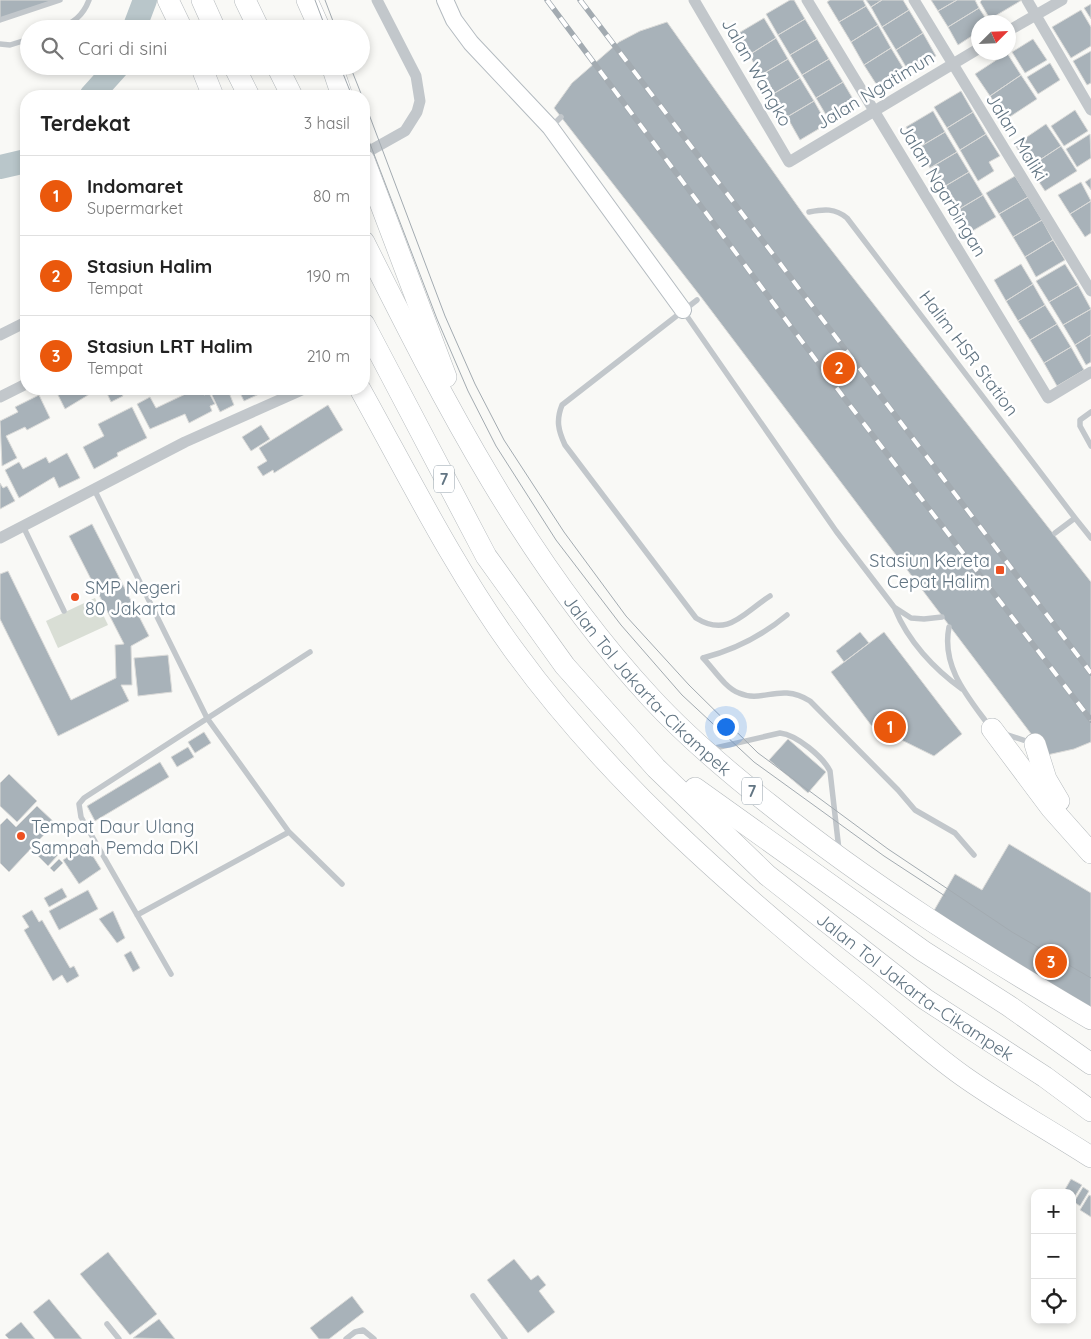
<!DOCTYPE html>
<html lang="id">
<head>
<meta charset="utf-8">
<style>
	body { margin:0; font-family:Quicksand,sans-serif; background:#f6f6f6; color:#222 }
	.controls { position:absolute; right:15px; bottom:15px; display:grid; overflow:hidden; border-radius:10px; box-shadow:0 2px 8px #0003 }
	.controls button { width:45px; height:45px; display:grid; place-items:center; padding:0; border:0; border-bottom:1px solid #e0e0e0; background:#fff; color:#222; font:25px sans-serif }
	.compass { position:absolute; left:971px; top:15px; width:45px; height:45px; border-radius:50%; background:#fff; box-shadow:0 2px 8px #0003; rotate:66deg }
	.you { position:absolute; left:725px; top:726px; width:18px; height:18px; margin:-12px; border:4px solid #fff; border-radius:50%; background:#1a73e8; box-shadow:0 0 0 8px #1a73e833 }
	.badge { display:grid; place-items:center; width:32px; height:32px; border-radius:50%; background:#ea580c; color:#fff; font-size:16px; font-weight:700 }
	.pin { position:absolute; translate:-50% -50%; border:2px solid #fff; box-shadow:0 1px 5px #0006 }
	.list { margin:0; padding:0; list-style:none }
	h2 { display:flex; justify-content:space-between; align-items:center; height:65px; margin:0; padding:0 20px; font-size:21px }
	h2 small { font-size:16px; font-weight:400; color:#767676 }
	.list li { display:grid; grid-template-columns:32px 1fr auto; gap:15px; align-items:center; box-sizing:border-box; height:80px; padding:0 20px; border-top:1px solid #e0e0e0 }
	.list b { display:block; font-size:19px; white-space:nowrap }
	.list p { margin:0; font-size:16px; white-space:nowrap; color:#767676 }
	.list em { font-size:16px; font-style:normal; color:#767676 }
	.icon { flex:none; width:28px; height:28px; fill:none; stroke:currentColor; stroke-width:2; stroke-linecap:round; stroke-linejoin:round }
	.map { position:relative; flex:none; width:1091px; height:1339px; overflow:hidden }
	.search { position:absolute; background:#fff; box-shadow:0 2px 8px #0003; left:20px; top:20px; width:350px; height:55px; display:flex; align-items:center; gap:12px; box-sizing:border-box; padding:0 18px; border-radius:28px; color:#767676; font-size:19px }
	.panel { position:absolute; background:#fff; box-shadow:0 2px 8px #0003; left:20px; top:90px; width:350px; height:305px; border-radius:20px }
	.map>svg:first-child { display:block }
	.green { fill:#d9ded5 }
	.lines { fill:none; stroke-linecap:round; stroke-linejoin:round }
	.river { stroke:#b9c6ca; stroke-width:24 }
	.building { fill:#a8b2b9; stroke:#dbdbd9 }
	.secondary-casing { stroke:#b4bbc0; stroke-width:18 }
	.highway-casing { stroke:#b5babd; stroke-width:22 }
	.lane { stroke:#c2c7cb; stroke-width:5.5 }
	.street { stroke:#c2c7cb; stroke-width:11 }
	.secondary { stroke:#fff; stroke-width:16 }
	.highway { stroke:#fff; stroke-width:21 }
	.tram { stroke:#a3abb1; stroke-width:1 }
	.rail-casing { stroke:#a3abb1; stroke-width:5.5 }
	.rail { stroke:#fff; stroke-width:4; stroke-dasharray:11; stroke-linecap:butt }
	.poi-dot { fill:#ed5122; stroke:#fff; stroke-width:2 }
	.labels { text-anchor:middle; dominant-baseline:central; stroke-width:5; stroke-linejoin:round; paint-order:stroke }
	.shield { fill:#fff; stroke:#919ea8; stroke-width:1 }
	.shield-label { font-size:16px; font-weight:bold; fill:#627583 }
	.street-label { font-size:18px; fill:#627583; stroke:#fff }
	.poi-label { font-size:18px; fill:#627583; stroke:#fff; text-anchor:start }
</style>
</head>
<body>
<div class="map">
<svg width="1091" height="1339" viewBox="0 0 1091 1339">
	<rect width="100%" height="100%" fill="#f9f9f6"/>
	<path class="green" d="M95,598l13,27 -50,23 -12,-27z"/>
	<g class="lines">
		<path class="river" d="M134,29l11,-29
			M91,96l27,-30
			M0,167l26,-6"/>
	</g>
	<path class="building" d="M0,0h56l-56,19z
		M790,0h4l11,19 -27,16 -12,-21z
		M830,0h33l3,6 -27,16 -12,-20z
		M866,0h16l-11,7z
		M882,0h21l6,10 -27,17 -11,-20z
		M931,0h26l-19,11z
		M957,0h18l4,8 -31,19 -10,-16z
		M982,0h40l-32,19 -10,-17z
		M1091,4v15l-7,-11z
		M866,6l12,19 -27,17 -12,-20z
		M979,8l9,14h-10v10l-20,13 -10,-18z
		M909,10l14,23 -27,17 -14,-23z
		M1081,10l10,17v19l-20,12 -19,-31z
		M764,18l12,20 -27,17 -12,-21z
		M805,19l12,20 -27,16 -12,-20z
		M667,22l137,193 287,367v160l-17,7 -27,6 -346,-458 -147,-189 18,-25 47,-41 21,-11z
		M878,25l13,23 -27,17 -13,-23z
		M923,33l13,23 -27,16 -13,-22z
		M776,38l12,21 -27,16 -12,-20z
		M817,39l12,20 -27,16 -12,-20z
		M1033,39l14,21 -22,13 -13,-21z
		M891,48l14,23 -27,16 -14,-22z
		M1091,51v32l-4,2 -14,-24z
		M1007,53l14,22 -31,21 -15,-22z
		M788,59l12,19 -27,16 -12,-19z
		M829,59l14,23 -27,16 -14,-23z
		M1050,63l10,17 -22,14 -11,-17z
		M1021,75l16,24 -32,21 -15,-24z
		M800,78l14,23 -27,16 -14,-23z
		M843,82l13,22 -27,16 -13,-22z
		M961,91l12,21 -26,16 -13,-21z
		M814,101l13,23 -27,16 -13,-23z
		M1075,110l13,21 -24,15 -13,-20z
		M933,111l12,21 -27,16 -12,-21z
		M973,112l13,22 -26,16 -13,-22z
		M1046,124l15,22 -32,21 -14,-22z
		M945,132l12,20 -27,16 -12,-20z
		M986,134l14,22 -11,6 5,9 -16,10 -18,-31z
		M1090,134l1,24 -14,9 -11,-18z
		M1061,146l16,25 -32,20 -16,-24z
		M957,152l12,20 -27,16 -12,-20z
		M969,172l14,23 -27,16 -14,-23z
		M1015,176l13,21 -29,17 -13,-21z
		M1091,178v12l-6,-8z
		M1081,182l10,19 -21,13 -12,-19z
		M983,195l13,22 -27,16 -13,-22z
		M1028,197l14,23 -29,17 -14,-23z
		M1091,201v32l-6,4 -15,-23z
		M1042,220l11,20 -28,17 -12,-20z
		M1053,240l12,20 -29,17 -11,-20z
		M1021,264l12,20 -27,17 -12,-21z
		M1065,264l13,21 -29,17 -13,-21z
		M1033,284l12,21 -27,16 -12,-20z
		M1078,285l13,24 -28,16 -14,-23z
		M1045,305l12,19 -27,16 -12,-19z
		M1091,309v26l-16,10 -12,-20z
		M1057,324l14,23 -27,16 -14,-23z
		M1091,335v27l-5,3 -11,-20z
		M1071,347l13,23 -27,16 -13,-23z
		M55,389h43l-33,20z
		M105,389h14l4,7 -12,6z
		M196,389h5l3,6 5,-2 6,11 -5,2 2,5 -23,12 -4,-9 -35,15 -13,-25 13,-7 6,11z
		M209,389h61l-26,12 -5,-10 -9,4 4,10 -14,7z
		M39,395l11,23 -23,12 -2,-3 -19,9 11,22 -15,8 -2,-45 18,-9 -3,-5z
		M328,405l15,25 -69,43 -1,-3 -10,6 -6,-9 10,-6 -8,-13z
		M132,407l15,31 -30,15 1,3 -24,13 -11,-22 21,-11 -6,-12z
		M261,425l9,14 -19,12 -9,-14z
		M67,453l13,25 -21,10 -5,-11 -35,21 -14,-28 14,-8 4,7 23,-12 3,6z
		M0,483l3,5 4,-2 8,15 -15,8z
		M92,524l57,112 -18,10 1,39h-11l8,16 -71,35 -58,-117v-45l8,-3 63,129 45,-22 -1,-33 9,-1 -55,-108z
		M860,632l9,11 -25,19 -8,-11z
		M884,632l78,102 -28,22 -63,-31 -40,-53z
		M168,655l4,37 -34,4 -4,-38z
		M204,732l7,11 -16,10 -7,-11z
		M788,739l38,33 -18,21 -39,-33z
		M188,747l6,10 -17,10 -6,-10z
		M160,762l9,15 -74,44 -8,-15z
		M9,774l28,27 -20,21 -17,-16v-23z
		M37,806l18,17 -46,49 -9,-9v-38l7,-7 9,9z
		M1009,844l82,49v116l-159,-95 23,-40 27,16z
		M86,845l15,24 -22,15 -16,-24z
		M48,846l10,9 -10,11 -10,-10z
		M59,859l4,4 -9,9 -4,-4z
		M62,888l5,9 -18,10 -5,-9z
		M88,890l10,19 -39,21 -10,-19z
		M32,910l7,12 3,-2 28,48 4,-2 5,10 -12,7 -5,-8 -9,6 -29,-51 5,-3 -7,-11z
		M113,911l12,27 -8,5 -18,-24z
		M131,951l9,17 -7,4 -9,-17z
		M1071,1179l11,6 -10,16v-8h-9z
		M1083,1187l6,4 -9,15 -6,-4z
		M1089,1195l2,1v21l-11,-7z
		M108,1252l49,62 -27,21 -50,-61z
		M514,1259l17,21 7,-5 8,10 -7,6 16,21 -27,21 -41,-53z
		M352,1296l12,16 -35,27h-10l-9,-11z
		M49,1299l33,40h-27l-22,-27z
		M159,1319l16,20 -42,-1z
		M21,1322l14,17h-26l-4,-4z"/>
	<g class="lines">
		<defs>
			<path id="secondary" d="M445,0l9,20 17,23 79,84 133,183"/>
			<g id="highway">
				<path d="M168,0l14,29"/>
				<path d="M202,0l13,29"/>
				<path d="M245,0l14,29"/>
				<path d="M307,0l13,29"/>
				<path d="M201,66l12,30"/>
				<path d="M234,66l15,30"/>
				<path d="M277,66l15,30"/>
				<path d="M332,66l10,30"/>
				<path d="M364,160l82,217"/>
				<path id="s1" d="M364,242c81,162 163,322 287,456 36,39 76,73 118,106 101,81 210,149 322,215"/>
				<path id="s2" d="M364,324l122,232 79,110 91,102 111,107 158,124 120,78 46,34"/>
				<path d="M360,389c49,88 94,179 153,260 94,130 218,238 341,338 36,29 71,62 109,89 41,29 86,54 128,81"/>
				<path d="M992,729l59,79 40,45"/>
				<path d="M1035,744l11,35 13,22"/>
				<path d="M695,788l228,163 86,55 82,58"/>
			</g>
		</defs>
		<use href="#secondary" class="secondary-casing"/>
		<use href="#highway" class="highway-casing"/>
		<path class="lane" d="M0,20l60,-20
			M58,29c15,-6 25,-13 31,-29
			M0,44l10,1 19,-6
			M552,126l9,-9
			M809,212c15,-3 26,-4 38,6l228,300 -20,15
			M697,300l-135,105c-6,15 -4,25 3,40l131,173c32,20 47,-5 74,-22
			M684,312l152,219 58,76 17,11 13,1 18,-2
			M1091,412l-11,8v6l11,20
			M94,489l113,229 82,114 53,52
			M1075,518l16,20
			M23,526l41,85
			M895,609c13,32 39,60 67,80
			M949,627c-8,40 19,70 41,100
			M703,658c10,10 22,30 36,35 24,11 40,-11 71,8l88,89 17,20 40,23 19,22
			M703,658c31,-8 60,-23 84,-43
			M1005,734l27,9
			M711,749l69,-16c17,2 43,24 50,38l9,79
			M137,915l152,-83
			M171,974l-90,-157 -2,-13 5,-6 226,-146
			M473,1296l32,43
			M107,1324l12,15
			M346,1339l9,-7 8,-2 11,9"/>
		<path class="street" d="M694,0l95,162 189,-113
			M807,0l241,398 43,-26
			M914,0l177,291
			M1027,0l64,110
			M1008,31l54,-31
			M364,154l41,-23 12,-19 3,-11 -4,-25 -39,-76
			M0,335l26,-13
			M0,397l26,-13
			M0,538l185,-96 119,-53"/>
		<use href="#secondary" class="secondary"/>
		<use href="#highway" class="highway"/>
		<path class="tram" d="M315,0l11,29
			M325,0l11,29
			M340,66l12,30
			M350,66l12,30
			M364,101l81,215 30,68 29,56 60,92 62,84 63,69 69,68 130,96 124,83 79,46
			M364,128l73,191 31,72 28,55 60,94 65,85 61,70 72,67 130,94 61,40"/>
		<defs>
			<path id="rail" d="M547,0l298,399 246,321
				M580,0l511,673"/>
		</defs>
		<use href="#rail" class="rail-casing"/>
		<use href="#rail" class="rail"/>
	</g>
	<g class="poi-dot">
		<rect x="995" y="565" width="10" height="10" rx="2.5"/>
		<circle cx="75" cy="597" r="5"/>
		<circle cx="21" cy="836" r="5"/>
	</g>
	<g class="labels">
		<g class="shield">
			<rect x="434" y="465.5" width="20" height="27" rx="4"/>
			<rect x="742" y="777.5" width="20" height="27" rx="4"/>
		</g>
		<g class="shield-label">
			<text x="444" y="479">7</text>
			<text x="752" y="791">7</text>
		</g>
		<g class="street-label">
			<text transform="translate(757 72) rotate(60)">Jalan Wangko</text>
			<text transform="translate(875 90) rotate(-31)">Jalan Ngatimun</text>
			<text transform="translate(1017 137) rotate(58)">Jalan Maliki</text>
			<text transform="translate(943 190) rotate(59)">Jalan Ngarbingan</text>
			<text transform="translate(969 353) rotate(53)">Halim HSR Station</text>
			<text stroke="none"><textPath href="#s1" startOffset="529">Jalan Tol Jakarta–Cikampek</textPath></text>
			<text stroke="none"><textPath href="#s2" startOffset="874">Jalan Tol Jakarta–Cikampek</textPath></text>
		</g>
		<g class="poi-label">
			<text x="990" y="560" text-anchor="end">Stasiun Kereta<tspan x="990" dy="21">Cepat Halim</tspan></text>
			<text x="85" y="587">SMP Negeri<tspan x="85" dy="21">80 Jakarta</tspan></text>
			<text x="31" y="826">Tempat Daur Ulang<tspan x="31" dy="21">Sampah Pemda DKI</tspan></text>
		</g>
	</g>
</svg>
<div class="controls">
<button>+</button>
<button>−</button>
<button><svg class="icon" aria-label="locate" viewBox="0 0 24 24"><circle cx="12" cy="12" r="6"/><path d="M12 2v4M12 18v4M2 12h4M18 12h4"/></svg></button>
</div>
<svg class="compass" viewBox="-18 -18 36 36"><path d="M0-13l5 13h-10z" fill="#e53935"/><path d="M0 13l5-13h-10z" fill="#767676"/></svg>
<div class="you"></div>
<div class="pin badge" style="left:890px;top:727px">1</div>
<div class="pin badge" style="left:839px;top:368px">2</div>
<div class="pin badge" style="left:1051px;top:962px">3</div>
<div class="search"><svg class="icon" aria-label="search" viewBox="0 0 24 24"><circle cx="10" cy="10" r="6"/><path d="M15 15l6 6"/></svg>Cari di sini</div>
<section class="panel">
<h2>Terdekat<small>3 hasil</small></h2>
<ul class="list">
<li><span class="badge">1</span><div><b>Indomaret</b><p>Supermarket</p></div><em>80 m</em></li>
<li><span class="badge">2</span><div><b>Stasiun Halim</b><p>Tempat</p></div><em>190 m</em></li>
<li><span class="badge">3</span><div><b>Stasiun LRT Halim</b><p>Tempat</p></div><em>210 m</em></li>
</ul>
</section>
</div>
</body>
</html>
